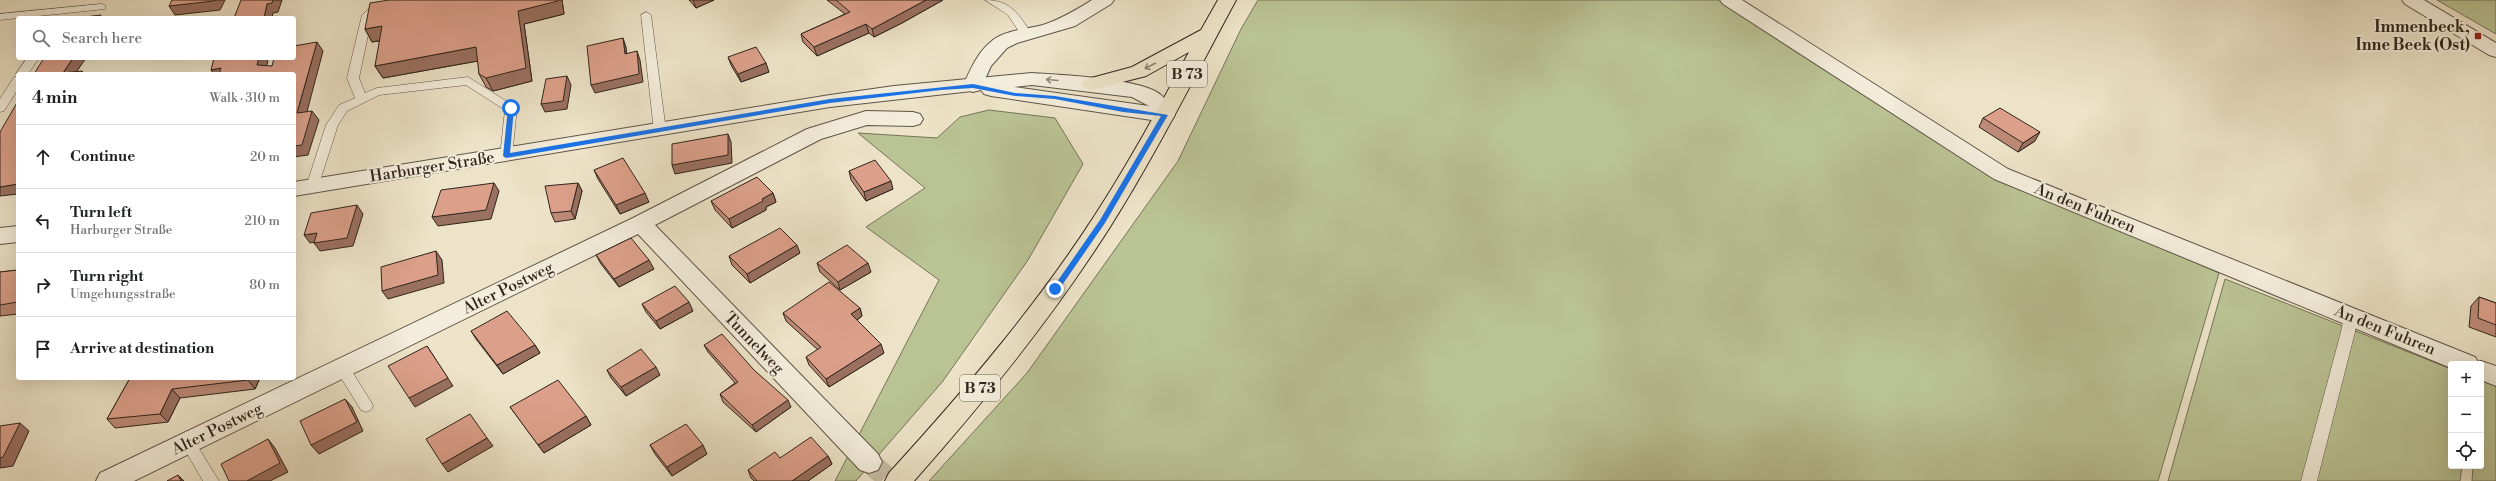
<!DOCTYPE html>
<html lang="en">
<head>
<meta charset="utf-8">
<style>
	body { margin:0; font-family:"Libre Bodoni",serif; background:#f6f6f6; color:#202124 }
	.controls { position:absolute; right:12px; bottom:12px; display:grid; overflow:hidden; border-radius:4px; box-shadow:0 4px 16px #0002 }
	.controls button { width:36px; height:36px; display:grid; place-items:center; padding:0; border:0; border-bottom:1px solid #e0e0e0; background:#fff; color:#202124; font:20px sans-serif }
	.stop { position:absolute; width:12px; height:12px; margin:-9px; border:3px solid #1a73e8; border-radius:50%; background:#fff }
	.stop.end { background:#1a73e8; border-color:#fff; box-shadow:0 1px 4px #0008 }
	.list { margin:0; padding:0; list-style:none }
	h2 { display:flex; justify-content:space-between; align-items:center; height:52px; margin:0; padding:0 16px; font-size:17px }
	h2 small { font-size:13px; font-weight:400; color:#757577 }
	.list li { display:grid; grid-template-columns:26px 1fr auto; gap:12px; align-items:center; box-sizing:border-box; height:64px; padding:0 16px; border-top:1px solid #e0e0e0 }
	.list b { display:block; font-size:15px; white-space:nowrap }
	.list p { margin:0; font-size:13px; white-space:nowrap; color:#757577 }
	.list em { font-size:13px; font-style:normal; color:#757577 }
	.icon { flex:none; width:22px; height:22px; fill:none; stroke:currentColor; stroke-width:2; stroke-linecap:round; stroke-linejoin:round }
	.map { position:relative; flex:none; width:2496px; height:481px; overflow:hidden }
	.search { position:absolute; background:#fff; box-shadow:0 4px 16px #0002; left:16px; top:16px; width:280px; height:44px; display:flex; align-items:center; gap:10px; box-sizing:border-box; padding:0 14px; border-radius:4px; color:#757577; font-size:15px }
	.panel { position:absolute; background:#fff; box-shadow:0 4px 16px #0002; left:16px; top:72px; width:280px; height:308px; border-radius:4px }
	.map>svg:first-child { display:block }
	.green { fill:#bac394; stroke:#757458 }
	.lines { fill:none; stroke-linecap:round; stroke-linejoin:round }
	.minor-tunnel { stroke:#c7bda6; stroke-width:22; stroke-dasharray:22 11; stroke-linecap:butt }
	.service-casing { stroke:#5f5447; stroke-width:1 }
	.minor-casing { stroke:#5f5447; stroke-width:2 }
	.tertiary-casing { stroke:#5f5447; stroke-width:2 }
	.primary-casing { stroke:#30251c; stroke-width:2 }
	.service { fill:#f3eddb; fill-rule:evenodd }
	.minor { fill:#f3eddb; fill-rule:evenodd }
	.tertiary { fill:#f3eddb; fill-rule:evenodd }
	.primary { fill:#ede3c8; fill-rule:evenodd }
	.wall { fill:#bd8a77; stroke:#30251c }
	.shaded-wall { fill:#9a7061; stroke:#30251c }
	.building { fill:#dca08a; stroke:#30251c }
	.oneway { stroke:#8e8472 }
	.oneway2 { stroke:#92897c }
	.route { fill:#1a73e8 }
	.poi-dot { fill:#8f2418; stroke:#f3eddb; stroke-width:1.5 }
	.labels { text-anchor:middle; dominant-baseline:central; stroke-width:4; stroke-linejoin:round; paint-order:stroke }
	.shield { fill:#f3eddb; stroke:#6a6155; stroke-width:1 }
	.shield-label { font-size:15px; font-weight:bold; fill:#30251c }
	.poi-label { font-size:16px; font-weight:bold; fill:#30251c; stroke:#f3eddb; text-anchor:end }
	.street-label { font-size:16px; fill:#30251c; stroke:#f3eddb }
</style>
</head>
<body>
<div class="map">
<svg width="2496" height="481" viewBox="0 0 2496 481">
	<rect width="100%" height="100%" fill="#ede3c8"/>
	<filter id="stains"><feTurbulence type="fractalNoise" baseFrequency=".005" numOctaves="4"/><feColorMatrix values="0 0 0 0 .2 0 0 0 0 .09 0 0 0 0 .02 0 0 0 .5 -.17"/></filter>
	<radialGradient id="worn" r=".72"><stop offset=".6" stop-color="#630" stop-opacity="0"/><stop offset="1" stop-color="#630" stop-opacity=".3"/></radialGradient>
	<path class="green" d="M1258,0h461l241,157 259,116 -61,208h-1229l98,-108 151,-212 63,-132z
		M2437,0h59v34z
		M989,110l66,8 28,46 -55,96 -85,121 -87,100h-21l104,-201 -73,-53 59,-39 -67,-55 79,5 23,-21z
		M2225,279l226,90v97h11l-2,15h-292z
		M2484,379l12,5v97h-24l1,-15h8v-65z"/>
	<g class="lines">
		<path class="minor-tunnel" d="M869,462l22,19"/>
		<defs>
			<path id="service" d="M395,0h24l-5,3 -33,6 -9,7 -13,62 6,15 12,-5 91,-11 49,31 -5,48 -6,4 -6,-4 5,-46 -39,-25 -87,10 -32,16 -9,14 -20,62 -2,3h-8l-2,-3 20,-62 13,-20 16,-7 -8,-20 15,-63 12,-11z
				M985,0c26,0 33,14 47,34l-2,2h-8l-14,-21z
				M101,4l4,1v4l-105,11v-6z
				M646,12l5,3 15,116 -6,4 -6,-4 -13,-116z
				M27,58h12l-11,16h-10v15l-14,22 -4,1v-13l14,-22 4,-1 -2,-2z
				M2350,311l5,1 2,4 -2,16 -38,149h-16l40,-149 4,-20z
				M343,363l5,2 23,37 2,4 -2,4 -5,2 -5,-2 -23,-37 -2,-4 2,-4z
				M188,437l5,2 26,42h-16l-22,-38 2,-4z"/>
			<path id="minor" d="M1092,0h22l-3,4 -36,22 -58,17 -10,5 -16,18 -11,24 -7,2 -7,-2 -3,-4c7,-16 15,-35 30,-46 14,-10 34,-11 50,-15 18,-6 33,-15 49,-25z
				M1720,0h22l266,169 467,188 3,5 3,-1 15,5v20l-15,-6v-16h-30v4l-457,-189 -271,-175z
				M866,111l47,1 7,2 3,5 -3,5 -7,2 -46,-1 -46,14 -166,86 223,229 4,8 -4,8 -9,3 -9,-3 -222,-236 -504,247h-38l4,-8 533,-255 174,-89z"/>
			<path id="tertiary" d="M2402,0h22l72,43v14l-7,-2 -84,-51z
				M1032,73c27,2 110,5 129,22 6,5 10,14 14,20l-3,5 -7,2 -174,-26 -7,-2 -3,-4 -151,17 -536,89v-14l536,-87 64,-9zM1032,85l100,12 17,9 -135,-19z
				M18,226v16l-18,2v-16z"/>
			<path id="primary" d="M1218,0h18c-41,76 -80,154 -126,227 -58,91 -125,174 -196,254h-29l4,-8c74,-81 146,-165 206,-258 34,-52 64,-108 94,-163l-43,24 -55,14 -7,-2 -3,-4 3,-4 48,-13 69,-37z"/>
		</defs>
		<use href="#service" class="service-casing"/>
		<use href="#minor" class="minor-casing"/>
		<use href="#tertiary" class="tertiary-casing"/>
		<use href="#primary" class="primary-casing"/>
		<use href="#service" class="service"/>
		<use href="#minor" class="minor"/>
		<use href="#tertiary" class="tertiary"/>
		<use href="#primary" class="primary"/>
	</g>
	<path class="wall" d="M389,0h173l2,14 -40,10 8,57 -39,10 -7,-4 -7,-13 -1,-13 -95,17 -8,-12 5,-25 -8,1 -7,-13z
		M689,0h25l-18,8z
		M827,0h116l-41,23 -28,14 -5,-4 -52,23 -14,-14 -2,-8 44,-20z
		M728,57l41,15 -28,10 -10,-17z
		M1983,118l52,23 -17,11 -39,-25z
		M594,170l55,32 -29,12 -22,-35z
		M849,171l44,18 -27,12 -15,-21z
		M578,183l4,8 -7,28 -20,3 -4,-9z
		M773,193l3,9 -10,5v3l-34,18 -17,-18 -4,-9z
		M800,253l-50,30 -18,-18 -3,-9z
		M596,255l58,14 -35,18 -18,-23z
		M817,263l54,9 -31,18 -20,-18z
		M18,270v44l-18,2v-44z
		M2479,297l17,6v34l-27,-10 2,-21z
		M642,304l51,7 -33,18 -14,-17z
		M860,308l2,8 -5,4 27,33 -55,34 -20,-22 -3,-8 12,-7 -32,-29 -3,-8z
		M471,331l64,14 5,8 -37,21 -27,-35z
		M704,345l50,25 37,37 -35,25 -33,-30 -3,-8 15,-11 -27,-31z
		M607,370l53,5 -34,21 -15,-18z
		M130,378h130l-5,11 -75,9 -12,24 -53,6 -8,-9z
		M510,407l76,9 5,9 -47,28 -28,-38z
		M650,445l57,9 -35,22 -17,-22z
		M828,456l4,8 -24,17h-54l-3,-3 -3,-8 32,-12z"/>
	<path class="shaded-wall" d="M215,0h10l-5,10 -45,5 -6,-9z
		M273,0h9l-4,12 -5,1 -1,5h-8l3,-14z
		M558,0h4l2,14 -40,10 8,57 -39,10 -7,-13 32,-67z
		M693,0h21l-18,8z
		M926,0h17l-41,23 -28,14 -2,-8z
		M866,24l3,9 -52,23 -3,-9z
		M382,26l7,13 -17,3 -7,-13z
		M623,38l3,9 2,16 -3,-9z
		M317,42l6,9 -19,72 -7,-10z
		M476,47l7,13 -100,18 -8,-12z
		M637,51l3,9 3,22 -48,11 -4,-8z
		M73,58h13l-11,16 -12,-1z
		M259,58h7l2,3 -4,13 -7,-9z
		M766,63l3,9 -28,10 -3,-8z
		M221,68l5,6h-12l-3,-4z
		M82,71l3,3h-5z
		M567,76l4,9 -4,24 -22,3 -4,-8z
		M312,111l7,9 -11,35 -14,2v-11z
		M2040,132l-5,9 -17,11 5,-9z
		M728,134l3,8 1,21 -57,11 -3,-9z
		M891,181l2,8 -27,12 -2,-9z
		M494,183l5,8 -8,28 -53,7 -6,-9z
		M578,183l4,8 -7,28 -4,-8z
		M18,184v10l-18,2v-9z
		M645,193l4,9 -29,12 -4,-9z
		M773,193l3,9 -10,5v3l-34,18 -3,-9 33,-20z
		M357,205l6,9 -10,32 -33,5 -6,-8z
		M317,233l6,8 -13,2 -6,-8z
		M797,245l3,8 -50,30 -3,-9z
		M436,251l6,9 2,23 -56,16 -6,-8z
		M649,260l5,9 -35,18 -5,-8z
		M868,263l3,9 -31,18 -2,-8z
		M689,302l4,9 -33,18 -4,-8z
		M860,308l2,8 -8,6 -3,-8z
		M881,344l3,9 -55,34 -3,-8z
		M535,345l5,8 -37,21 -6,-9z
		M427,346l26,40 -38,21 -6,-9z
		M656,367l4,8 -34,21 -5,-9z
		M249,378h11l-5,11 -7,-9z
		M172,389l8,9 -12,24 -8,-8z
		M345,399l7,8 11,24 -44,23 -8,-9z
		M788,400l3,7 -35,25 -4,-7z
		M586,416l5,9 -47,28 -6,-8z
		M20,423l9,8 -16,35 -13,2v-10z
		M487,438l6,8 -45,26 -6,-8z
		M268,439l7,9 13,24 -18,9h-23z
		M703,445l4,9 -35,22 -5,-9z
		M828,456l4,8 -24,17h-16z
		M178,475l6,6h-3z"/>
	<path class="building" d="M172,0h43l-1,1 -45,5z
		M241,0h32l-1,3 -5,1 -3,14h-30z
		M389,0h169v1l-40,10 8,57 -40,10 -7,-4 -3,-27 -101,19 7,-40 -17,3 5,-26z
		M836,0h90l-26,14 -28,15 -6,-5 -52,23 -13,-13 49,-22z
		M101,15l-1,3h-24z
		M623,38l2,16 12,-3 2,23 -48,11 -4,-39z
		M317,42l-20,71 15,-2 -10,34 -8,1v-72h-75l2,-6 -10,2 3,-12h45l-2,7 15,1 2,-8h20v-12z
		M756,47l10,16 -28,11 -10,-17z
		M44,58h29l-10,15 19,-2 -2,3h-46z
		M567,76l-4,25 -22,3 5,-25z
		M18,101v58l-2,4h2v21l-18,3v-55z
		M2000,108l40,24 -17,11 -40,-25z
		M728,134v21l-56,10v-21z
		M623,158l22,35 -29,12 -22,-35z
		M875,160l16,21 -27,11 -15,-21z
		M757,177l16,16 -11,6 1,2 -34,18 -18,-18z
		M494,183l-8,27 -54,7 9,-27z
		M578,183l-7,28 -20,2 -6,-27z
		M357,205l-10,33 -33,5 3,-10 -13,2 7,-22z
		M780,228l17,17 -50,29 -18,-18z
		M631,238l18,22 -35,19 -18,-24z
		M847,245l21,18 -30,19 -21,-19z
		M436,251l2,24 -56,16 -1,-24z
		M18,270v32l-18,3v-33z
		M829,282l31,26 -9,6 30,30 -55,35 -20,-22 15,-10 -38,-34z
		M675,286l14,16 -33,19 -14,-17z
		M2479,297l17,6v22l-18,-7z
		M507,311l28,34 -38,20 -26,-34z
		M722,334l32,36 34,30 -36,25 -32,-31 18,-12 -34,-37z
		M427,346l21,32 -39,20 -21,-32z
		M641,349l15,18 -35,20 -14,-17z
		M130,378h119l-1,2 -76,9 -12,25 -53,5z
		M558,380l28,36 -48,29 -28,-38z
		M345,399l12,23 -46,23 -11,-24z
		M470,414l17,24 -45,26 -16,-25z
		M20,423l-17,34 -3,1v-32z
		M686,424l17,21 -36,22 -17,-22z
		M811,437l17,19 -36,25h-35l-9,-11 27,-18 5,6z
		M268,439l12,24 -33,18h-18l-8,-17z
		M178,475l3,6h-14z"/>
	<defs><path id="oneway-shaft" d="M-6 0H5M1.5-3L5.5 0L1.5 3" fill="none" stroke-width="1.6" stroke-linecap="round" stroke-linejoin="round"/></defs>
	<use class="oneway" href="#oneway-shaft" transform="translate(1150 66) rotate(153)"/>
	<use class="oneway2" href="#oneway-shaft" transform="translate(1052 80) rotate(-175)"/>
	<path class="route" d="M973,84l42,9 40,3 113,19 -63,108 -47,68 -6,-2 48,-69 61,-104 -38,-4 -68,-13 -40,-3 -42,-8 -32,2 -111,13 -324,55 -3,-2 5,-48 3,-2 3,2 -4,45 320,-54z"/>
	<rect class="poi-dot" x="2474" y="32" width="8" height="8" rx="2"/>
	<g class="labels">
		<g class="shield">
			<rect x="1167" y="61" width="40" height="26" rx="3"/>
			<rect x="960" y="375" width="40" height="26" rx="3"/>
		</g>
		<g class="shield-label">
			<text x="1187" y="74">B 73</text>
			<text x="980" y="388">B 73</text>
		</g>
		<g class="poi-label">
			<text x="2470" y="27">Immenbeck,<tspan x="2470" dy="18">Inne Beek (Ost)</tspan></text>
		</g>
		<g class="street-label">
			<text transform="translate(432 167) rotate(-9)">Harburger Straße</text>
			<text transform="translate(2085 208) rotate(22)">An den Fuhren</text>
			<text transform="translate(508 288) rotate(-26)">Alter Postweg</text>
			<text transform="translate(2385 330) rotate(22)">An den Fuhren</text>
			<text transform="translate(754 343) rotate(46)">Tunnelweg</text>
			<text transform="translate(217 429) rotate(-26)">Alter Postweg</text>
		</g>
	</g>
	<rect width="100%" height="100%" filter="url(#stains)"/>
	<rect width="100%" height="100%" fill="url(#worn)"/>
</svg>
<div class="controls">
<button>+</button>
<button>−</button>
<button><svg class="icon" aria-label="locate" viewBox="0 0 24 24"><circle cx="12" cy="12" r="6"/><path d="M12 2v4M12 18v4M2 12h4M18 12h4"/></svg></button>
</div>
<div class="stop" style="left:511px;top:108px"></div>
<div class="stop end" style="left:1055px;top:289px"></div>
<div class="search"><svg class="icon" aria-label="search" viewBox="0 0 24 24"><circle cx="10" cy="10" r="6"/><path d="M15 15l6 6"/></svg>Search here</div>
<section class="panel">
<h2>4 min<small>Walk · 310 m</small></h2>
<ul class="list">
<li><svg class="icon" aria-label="ahead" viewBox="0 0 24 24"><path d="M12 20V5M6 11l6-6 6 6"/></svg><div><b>Continue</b></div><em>20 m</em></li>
<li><svg class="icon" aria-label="left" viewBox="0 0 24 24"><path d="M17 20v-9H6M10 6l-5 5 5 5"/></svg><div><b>Turn left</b><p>Harburger Straße</p></div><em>210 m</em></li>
<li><svg class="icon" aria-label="right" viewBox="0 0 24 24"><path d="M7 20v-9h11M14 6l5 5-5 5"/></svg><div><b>Turn right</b><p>Umgehungsstraße</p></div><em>80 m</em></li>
<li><svg class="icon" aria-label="arrive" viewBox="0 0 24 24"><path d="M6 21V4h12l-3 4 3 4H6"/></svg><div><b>Arrive at destination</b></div></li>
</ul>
</section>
</div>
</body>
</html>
